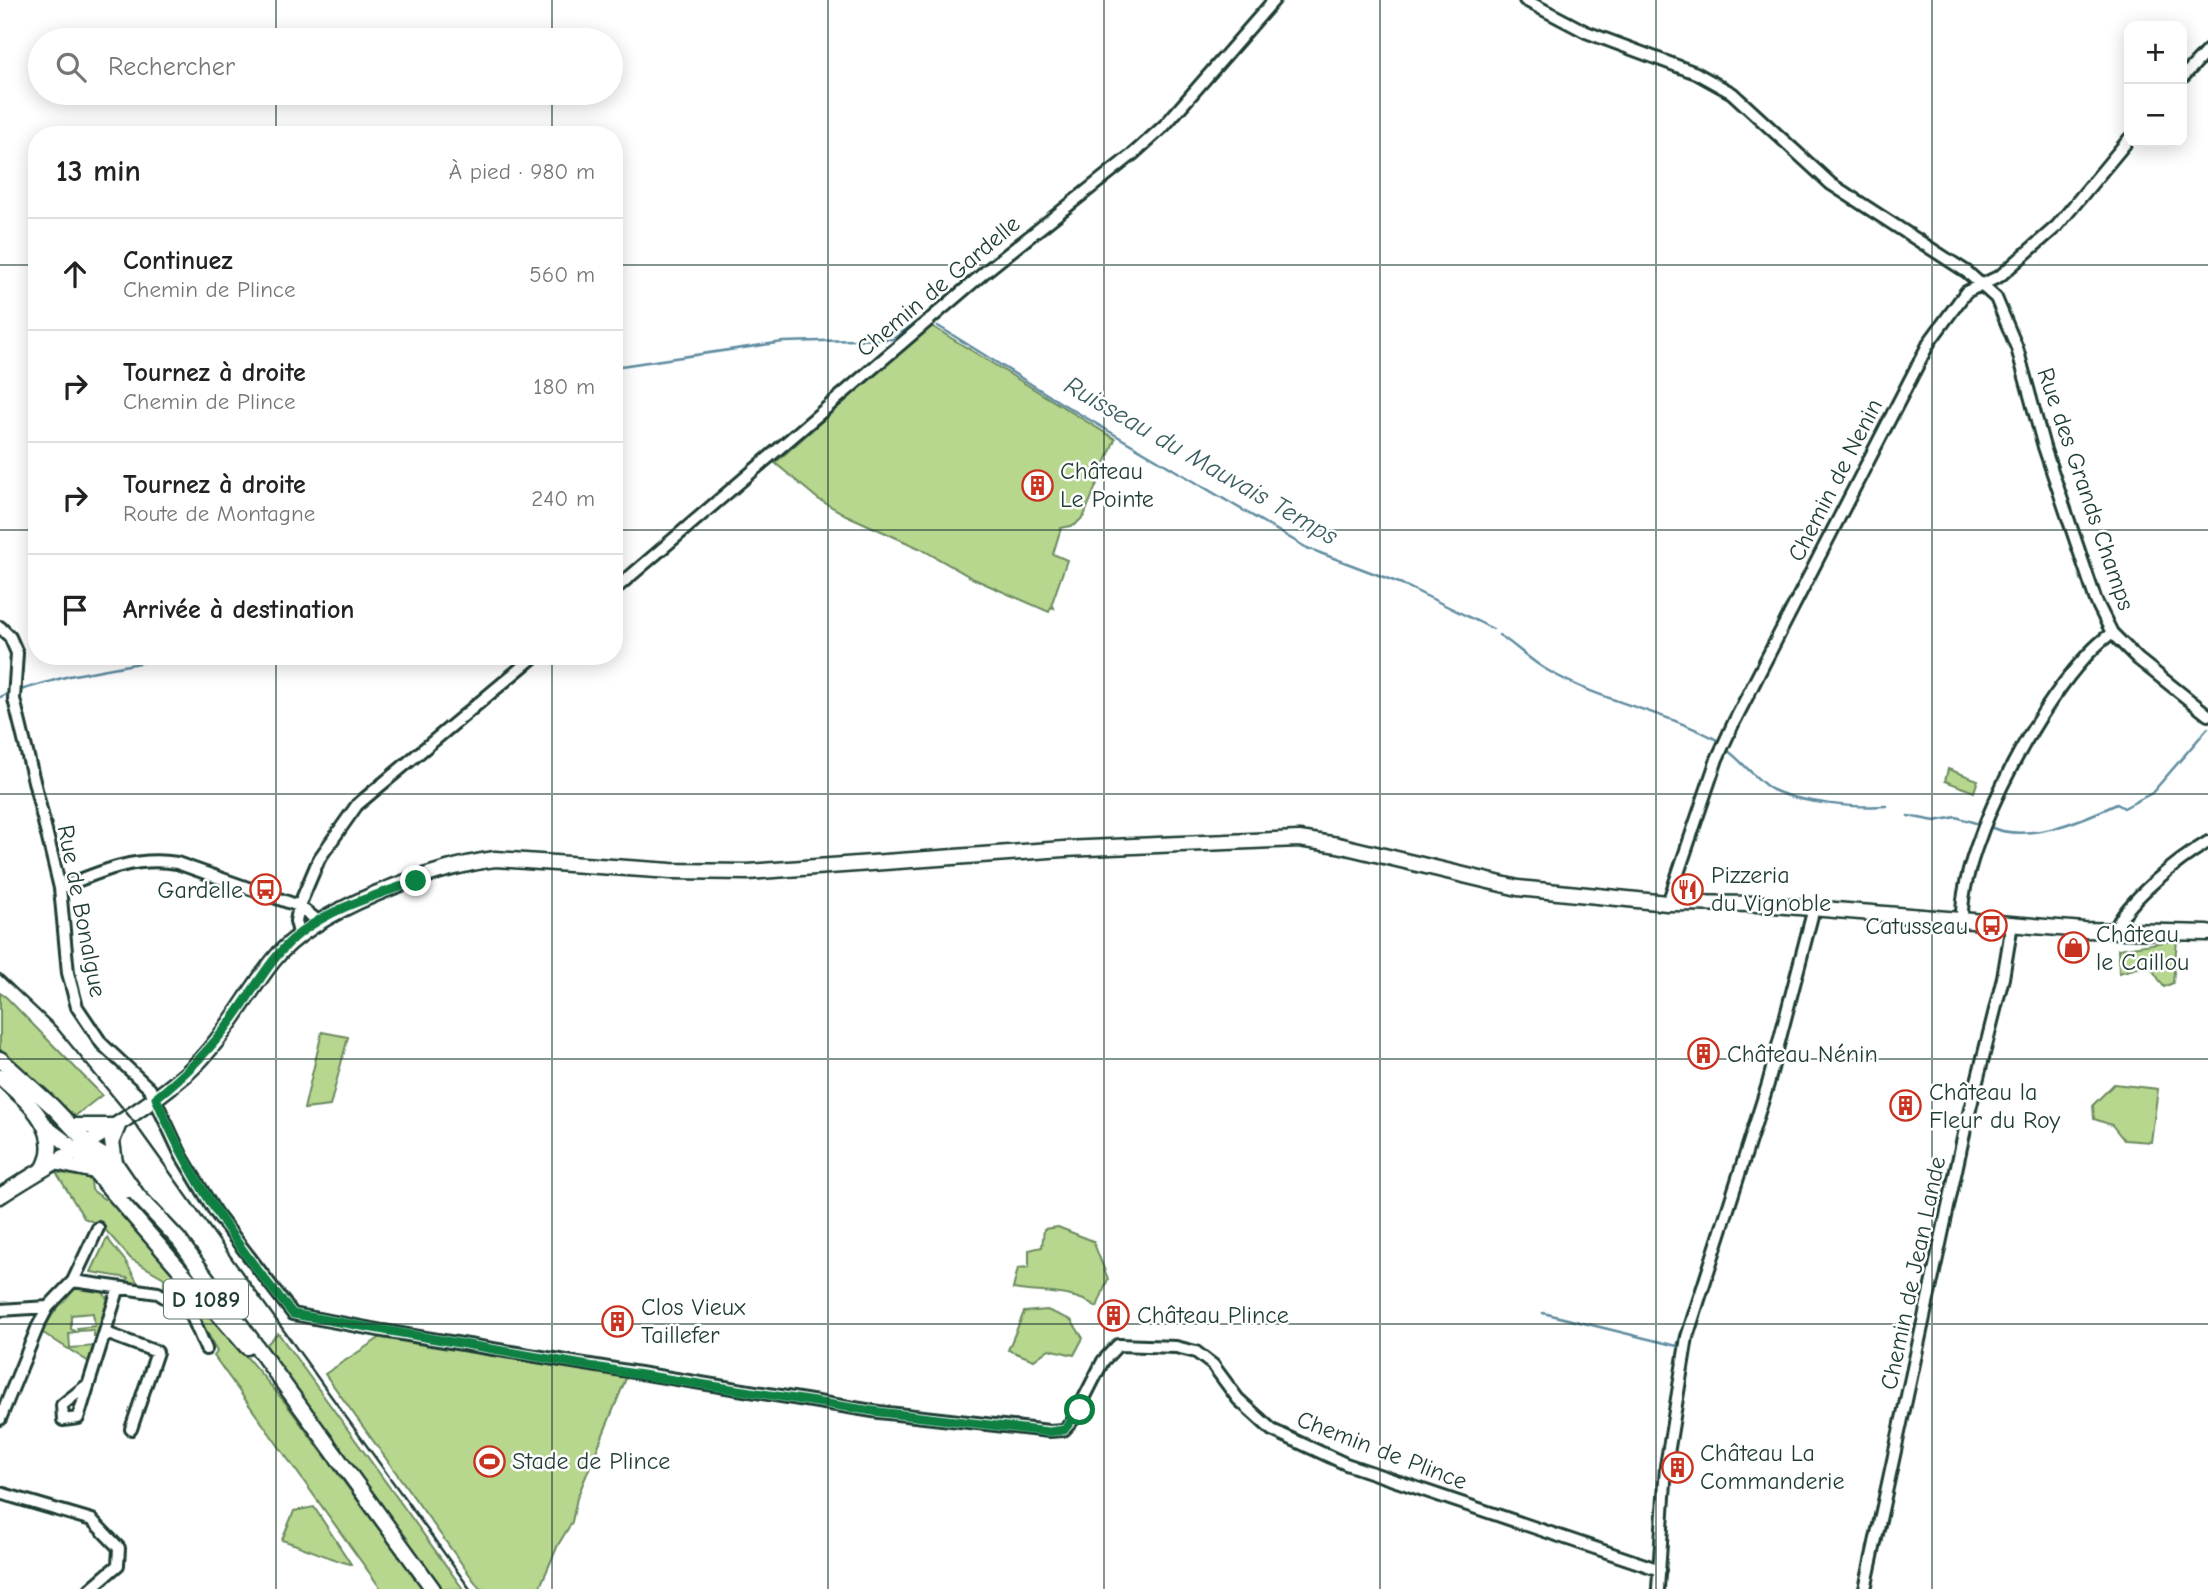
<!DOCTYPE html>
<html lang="fr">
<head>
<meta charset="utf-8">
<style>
	body { margin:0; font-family:"Comic Neue",sans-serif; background:#f2f2f2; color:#222 }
	.controls { position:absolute; right:21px; top:21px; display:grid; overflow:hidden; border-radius:14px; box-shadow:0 4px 18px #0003 }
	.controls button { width:63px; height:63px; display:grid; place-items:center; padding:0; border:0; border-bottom:2px solid #e0e0e0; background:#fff; color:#222; font:35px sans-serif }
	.stop { position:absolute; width:21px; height:21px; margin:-16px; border:5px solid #0b8043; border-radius:50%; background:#fff }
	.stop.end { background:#0b8043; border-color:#fff; box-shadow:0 2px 7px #0008 }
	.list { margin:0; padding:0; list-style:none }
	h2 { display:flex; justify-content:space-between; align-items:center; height:91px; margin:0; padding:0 28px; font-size:30px }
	h2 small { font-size:23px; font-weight:400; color:#767676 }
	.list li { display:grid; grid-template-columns:46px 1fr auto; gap:21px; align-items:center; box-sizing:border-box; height:112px; padding:0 28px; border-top:2px solid #e0e0e0 }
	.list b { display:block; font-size:26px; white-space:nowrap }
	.list p { margin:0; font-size:23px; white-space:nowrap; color:#767676 }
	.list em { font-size:23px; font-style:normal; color:#767676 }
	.icon { flex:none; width:38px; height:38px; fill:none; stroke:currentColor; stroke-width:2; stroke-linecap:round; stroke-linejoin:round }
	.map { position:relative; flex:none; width:2208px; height:1589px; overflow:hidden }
	.search { position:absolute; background:#fff; box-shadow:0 4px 18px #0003; left:28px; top:28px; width:595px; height:77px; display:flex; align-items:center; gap:18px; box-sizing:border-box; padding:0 24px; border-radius:38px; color:#767676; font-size:26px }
	.panel { position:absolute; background:#fff; box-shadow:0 4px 18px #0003; left:28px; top:126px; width:595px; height:539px; border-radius:28px }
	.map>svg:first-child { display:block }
	.green { fill:#b7d68e; stroke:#6b8a61; stroke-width:2 }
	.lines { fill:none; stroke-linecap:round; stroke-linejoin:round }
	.stream { stroke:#5f8ca0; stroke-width:2.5 }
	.minor-casing { stroke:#1f3d34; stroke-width:16 }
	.major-casing { stroke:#1f3d34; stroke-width:19 }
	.minor { stroke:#fff; stroke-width:10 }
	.major { stroke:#fff; stroke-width:14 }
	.rail { stroke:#1f3d34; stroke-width:2.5 }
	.route { stroke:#0b8043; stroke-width:9 }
	.grid { fill:none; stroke:#1f3d34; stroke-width:2; stroke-opacity:0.55 }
	.labels { text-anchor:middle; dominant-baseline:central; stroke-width:5; stroke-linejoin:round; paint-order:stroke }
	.shield { fill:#fff; stroke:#627771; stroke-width:2 }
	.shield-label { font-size:23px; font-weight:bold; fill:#1f3d34 }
	.street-label { font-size:24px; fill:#1f3d34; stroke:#fff }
	.poi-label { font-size:24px; fill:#1f3d34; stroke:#fff; text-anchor:start }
	.water-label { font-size:26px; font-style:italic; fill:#3a5e61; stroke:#fff }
</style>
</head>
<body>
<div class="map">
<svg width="2208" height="1589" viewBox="0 0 2208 1589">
	<rect width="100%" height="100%" fill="#fff"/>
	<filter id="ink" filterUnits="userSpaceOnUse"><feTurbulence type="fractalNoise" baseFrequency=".0143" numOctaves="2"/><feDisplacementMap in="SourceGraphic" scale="14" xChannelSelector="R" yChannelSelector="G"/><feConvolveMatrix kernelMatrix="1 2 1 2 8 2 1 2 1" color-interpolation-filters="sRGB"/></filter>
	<g filter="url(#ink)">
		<path class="green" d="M930,325l185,114 -31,77 -9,9 -14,3 -8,26 14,6 -15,43 2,5 -3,-1 -2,5 -75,-33 -53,-30 -75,-34 -28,-16 -43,-36z
			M1948,769l30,11 -4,12 -29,-11z
			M2177,940l-4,43 -9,4 -15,-22 -30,8 -1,-24z
			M0,993l6,4 96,98 -27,21 -75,-62z
			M322,1032l26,5 -18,69 -26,3z
			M2114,1084l44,5 -7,53 -27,-2 -12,-15 -18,-6 -1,-14z
			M56,1172l20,4 3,-4 12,9 1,9 12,9 7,-2 173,204 139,188h-42l-167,-233 3,-4c-13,-28 -23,-50 -53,-62v-12l-33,-19 -29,-33 -18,-8z
			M1058,1227l35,14 15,38 -11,28c-26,-17 -55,-13 -84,-18l5,-21 11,-1v-17l13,-3 2,-18z
			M107,1238l19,24 14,25 -13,-1 1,-8 -37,-6z
			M73,1287l30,5 7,12 -11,32h-5l-1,-6 -15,1 -1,-3 18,-2 -2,-13 -22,2v14l5,3 -7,1 1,15 25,-2 -6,16 -49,-31z
			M1047,1310l24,10 12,18 -9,17 -25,-6 -15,11 -26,-10 16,-38z
			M278,1333l185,256h-24l-175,-242z
			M384,1335l243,41 -50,122 -5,24 -14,23 -19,44h-59l-155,-215z
			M314,1507l37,57c-5,1 -58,-21 -69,-24l12,-29z"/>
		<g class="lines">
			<path class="stream" d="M938,326l123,77 246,145 95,36 91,45
				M614,367l169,-25 110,-3 30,-22
				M1499,635c17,10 31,26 48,35 54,32 118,41 172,71
				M196,656l17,8 38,-8
				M17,691l52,-15 108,-20
				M0,697l9,-4
				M1727,750c14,10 33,34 46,40 28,13 82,18 113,16
				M1908,816l27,5 21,-4 23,7
				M1990,827c38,17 92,-7 127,-23l7,4 28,-15 56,-65
				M1543,1313l134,33 58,-179"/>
			<defs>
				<path id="minor" d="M1525,0l61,32 110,41 36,20 99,91 136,88 29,26 21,50 27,99 52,154 16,32 26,26 70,56
					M2182,78l26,-28
					M614,590l371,-318 148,-118 32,-29 109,-125
					M0,627l10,10 7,16 -3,46 46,189 8,85 9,34 25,37 48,45 31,66 34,57 78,102 90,17 496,81 170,19 15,-1 9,-10 30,-59 15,-16 58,2 20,5 17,13 25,34 34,31 74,34 314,106
					M60,888c39,-16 74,-32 117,-25l122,43 19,15
					M1668,903l49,-144 17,-37 196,-381 36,-49 34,-16 57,-50 72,-87
					M1962,918c-2,-74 89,-243 150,-285
					M2114,931c14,-32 64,-71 94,-89
					M299,933l-3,-12 3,-15 20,-47 38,-54 178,-149
					M73,1281l85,12 33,21 15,35
					M0,1310l48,-3
					M106,1333l51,19 -26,77
					M86,1386l-24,19 1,15 15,-2 40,-128
					M0,1419l38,-93 10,-19 25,-26 25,-53
					M0,1493l92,27 27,28 -1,17 -28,24
					M1658,1589l8,-123 21,-129 81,-253 46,-176
					M1865,1589l100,-460 38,-151 9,-54"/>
				<path id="major" d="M0,1059l53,48 41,43 21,13 22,32 42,45 254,349
					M0,1077c27,24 64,53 44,91
					M71,1126h45
					M47,1128l29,22 171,197
					M87,1154l33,32 10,5
					M55,1162l35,8
					M115,1163l-3,-22 6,-15
					M0,1196c63,-41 129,-73 186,-122 36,-32 58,-76 87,-113 39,-51 160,-94 222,-102l176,12 77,1 316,-23 235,-10 39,6 180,43 149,15 94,1 323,26 124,3"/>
			</defs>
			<use href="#minor" class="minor-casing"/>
			<use href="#major" class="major-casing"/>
			<use href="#minor" class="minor"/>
			<use href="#major" class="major"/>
			<path class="rail" d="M0,974l56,53 74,90 340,472"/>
		</g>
	</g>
	<g class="lines" filter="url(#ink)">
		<path class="route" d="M416,881c-39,14 -83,26 -116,52 -29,23 -45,56 -66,84 -23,32 -48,57 -78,81 33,79 81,150 137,216l336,59 250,39 170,20 15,-2 16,-20"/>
	</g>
	<path class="grid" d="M276,0v40M552,0v40M828,0v1589M1104,0v1589M1380,0v1589M1656,0v1589M1932,0v1589M276,93v42M552,93v42M0,265h37M614,265h1594M0,530h37M614,530h1594M276,656v933M552,656v933M0,794h2208M0,1059h2208M0,1324h2208"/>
	<defs>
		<symbol id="building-ring" viewBox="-11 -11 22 22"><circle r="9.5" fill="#fff" stroke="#c8321e" stroke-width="1.5"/><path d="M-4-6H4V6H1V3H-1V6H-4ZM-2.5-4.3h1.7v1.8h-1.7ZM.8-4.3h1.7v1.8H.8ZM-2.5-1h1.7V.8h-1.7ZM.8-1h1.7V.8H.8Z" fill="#c8321e"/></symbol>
		<symbol id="restaurant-ring" viewBox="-11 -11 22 22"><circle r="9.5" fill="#fff" stroke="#c8321e" stroke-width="1.5"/><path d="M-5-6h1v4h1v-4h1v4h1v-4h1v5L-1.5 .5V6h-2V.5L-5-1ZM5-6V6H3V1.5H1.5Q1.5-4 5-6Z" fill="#c8321e"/></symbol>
		<symbol id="bus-ring" viewBox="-11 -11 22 22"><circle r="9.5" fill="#fff" stroke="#c8321e" stroke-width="1.5"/><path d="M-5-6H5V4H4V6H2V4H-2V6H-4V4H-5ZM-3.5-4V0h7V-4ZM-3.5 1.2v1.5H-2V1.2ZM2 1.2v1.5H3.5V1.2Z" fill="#c8321e"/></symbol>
		<symbol id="shop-ring" viewBox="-11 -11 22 22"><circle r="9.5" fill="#fff" stroke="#c8321e" stroke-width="1.5"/><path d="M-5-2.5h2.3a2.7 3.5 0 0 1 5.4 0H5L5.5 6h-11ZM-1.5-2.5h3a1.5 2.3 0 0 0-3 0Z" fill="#c8321e"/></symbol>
		<symbol id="stadium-ring" viewBox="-11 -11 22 22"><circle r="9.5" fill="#fff" stroke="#c8321e" stroke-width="1.5"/><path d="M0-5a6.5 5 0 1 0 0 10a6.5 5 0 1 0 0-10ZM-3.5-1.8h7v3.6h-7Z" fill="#c8321e"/></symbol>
	</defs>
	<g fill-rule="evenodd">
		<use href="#building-ring" x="1020" y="468" width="35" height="35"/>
		<use href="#restaurant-ring" x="1670" y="872" width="35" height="35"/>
		<use href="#bus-ring" x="248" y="872" width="35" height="35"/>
		<use href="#bus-ring" x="1974" y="908" width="35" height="35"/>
		<use href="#shop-ring" x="2056" y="930" width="35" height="35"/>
		<use href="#building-ring" x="1686" y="1036" width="35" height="35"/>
		<use href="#building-ring" x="1888" y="1088" width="35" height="35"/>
		<use href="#building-ring" x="1096" y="1298" width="35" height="35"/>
		<use href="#building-ring" x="600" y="1304" width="35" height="35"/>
		<use href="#stadium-ring" x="472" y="1444" width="35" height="35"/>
		<use href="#building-ring" x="1660" y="1450" width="35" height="35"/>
	</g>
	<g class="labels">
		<rect class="shield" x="164" y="1279.5" width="84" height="39" rx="5"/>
		<g class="shield-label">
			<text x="206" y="1299">D 1089</text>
		</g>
		<g class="street-label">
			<text transform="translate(938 286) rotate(-40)">Chemin de Gardelle</text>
			<text transform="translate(1835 480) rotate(-63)">Chemin de Nenin</text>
			<text transform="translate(2086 489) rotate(71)">Rue des Grands Champs</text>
			<text transform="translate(82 911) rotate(79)">Rue de Bonalgue</text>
			<text transform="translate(1913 1273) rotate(-78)">Chemin de Jean Lande</text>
			<text transform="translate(1382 1450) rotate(21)">Chemin de Plince</text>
		</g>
		<g class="poi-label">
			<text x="1060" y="471">Château<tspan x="1060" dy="28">Le Pointe</tspan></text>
			<text x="1711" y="875">Pizzeria<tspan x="1711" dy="28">du Vignoble</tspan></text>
			<text x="243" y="890" text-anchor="end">Gardelle</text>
			<text x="1968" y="926" text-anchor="end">Catusseau</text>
			<text x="2096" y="934">Château<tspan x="2096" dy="28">le Caillou</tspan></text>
			<text x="1727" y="1054">Château Nénin</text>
			<text x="1929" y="1092">Château la<tspan x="1929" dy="28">Fleur du Roy</tspan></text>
			<text x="641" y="1307">Clos Vieux<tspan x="641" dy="28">Taillefer</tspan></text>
			<text x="1137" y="1315">Château Plince</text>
			<text x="1700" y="1453">Château La<tspan x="1700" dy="28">Commanderie</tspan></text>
			<text x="512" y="1461">Stade de Plince</text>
		</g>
		<g class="water-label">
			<text transform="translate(1201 461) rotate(30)">Ruisseau du Mauvais Temps</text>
		</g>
	</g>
</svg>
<div class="controls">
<button>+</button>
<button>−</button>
</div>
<div class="stop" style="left:1080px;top:1410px"></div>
<div class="stop end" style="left:416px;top:881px"></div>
<div class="search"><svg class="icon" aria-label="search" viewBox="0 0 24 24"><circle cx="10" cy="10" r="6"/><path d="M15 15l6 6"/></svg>Rechercher</div>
<section class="panel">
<h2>13 min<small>À pied · 980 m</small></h2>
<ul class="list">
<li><svg class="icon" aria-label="ahead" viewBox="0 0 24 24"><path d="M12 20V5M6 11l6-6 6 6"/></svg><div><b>Continuez</b><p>Chemin de Plince</p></div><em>560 m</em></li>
<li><svg class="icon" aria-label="right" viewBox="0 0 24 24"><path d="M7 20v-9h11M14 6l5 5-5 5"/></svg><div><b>Tournez à droite</b><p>Chemin de Plince</p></div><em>180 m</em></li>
<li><svg class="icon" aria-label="right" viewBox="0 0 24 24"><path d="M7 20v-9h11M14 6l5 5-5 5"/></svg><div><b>Tournez à droite</b><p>Route de Montagne</p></div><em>240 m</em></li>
<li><svg class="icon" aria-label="arrive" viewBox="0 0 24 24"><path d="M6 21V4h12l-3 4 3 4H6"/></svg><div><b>Arrivée à destination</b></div></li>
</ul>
</section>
</div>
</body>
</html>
